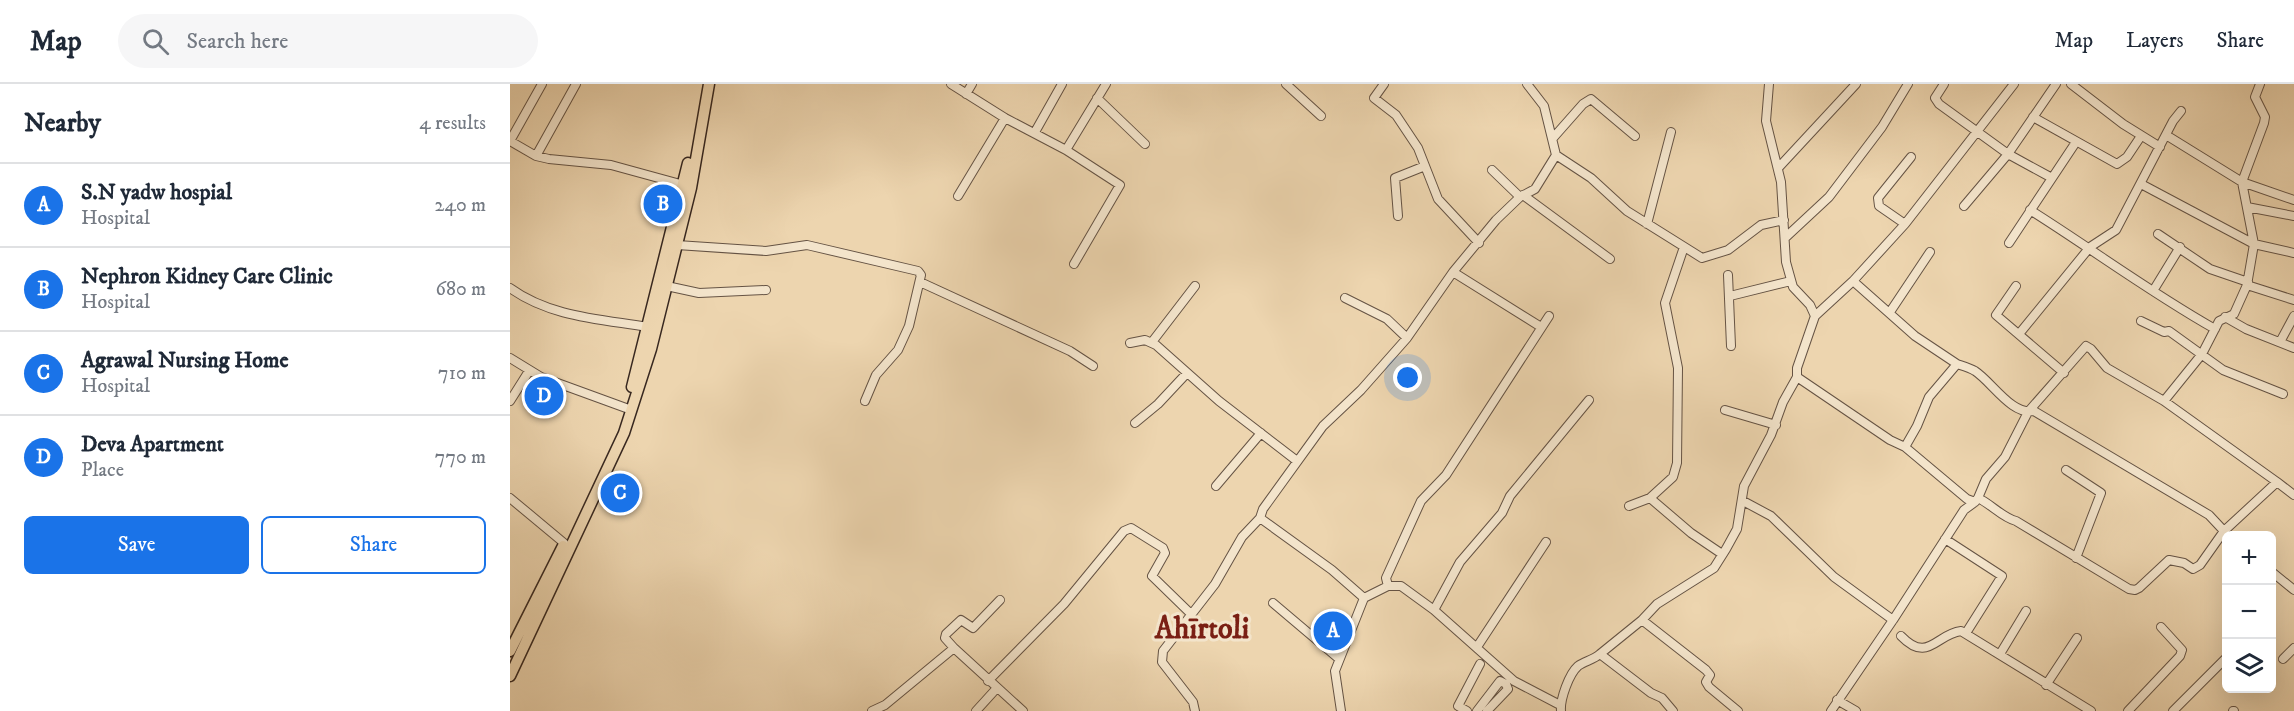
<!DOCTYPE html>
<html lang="en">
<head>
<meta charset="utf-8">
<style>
	body { margin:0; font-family:"IM FELL DW Pica",serif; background:#f6f6f7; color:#1f2937 }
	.controls { position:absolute; right:18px; bottom:18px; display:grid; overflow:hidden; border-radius:9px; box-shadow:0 6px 24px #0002 }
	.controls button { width:54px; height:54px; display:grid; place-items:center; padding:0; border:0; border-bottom:2px solid #e0e1e3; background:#fff; color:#1f2937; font:30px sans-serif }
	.you { position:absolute; left:898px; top:294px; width:21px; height:21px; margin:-15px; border:4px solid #fff; border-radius:50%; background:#1a73e8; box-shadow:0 0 0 9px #1a73e833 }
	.badge { display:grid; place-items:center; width:39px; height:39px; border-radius:50%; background:#1a73e8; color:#fff; font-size:20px; font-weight:700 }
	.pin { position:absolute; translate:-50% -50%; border:3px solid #fff; box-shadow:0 2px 6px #0006 }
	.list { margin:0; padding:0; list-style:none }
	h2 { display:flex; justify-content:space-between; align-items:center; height:78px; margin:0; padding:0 24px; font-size:26px }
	h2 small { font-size:20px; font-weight:400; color:#747a83 }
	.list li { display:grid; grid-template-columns:39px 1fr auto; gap:18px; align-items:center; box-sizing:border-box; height:84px; padding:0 24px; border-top:2px solid #e0e1e3 }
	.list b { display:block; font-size:22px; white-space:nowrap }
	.list p { margin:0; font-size:20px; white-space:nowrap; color:#747a83 }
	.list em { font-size:20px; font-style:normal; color:#747a83 }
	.actions { display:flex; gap:12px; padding:18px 24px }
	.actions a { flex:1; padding:14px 0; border:2px solid #1a73e8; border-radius:9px; text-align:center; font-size:21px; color:#1a73e8 }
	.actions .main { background:#1a73e8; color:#fff }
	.icon { flex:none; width:33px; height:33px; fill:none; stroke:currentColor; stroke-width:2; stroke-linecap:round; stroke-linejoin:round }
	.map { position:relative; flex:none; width:1784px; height:627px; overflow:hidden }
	header { display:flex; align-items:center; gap:36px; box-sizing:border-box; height:84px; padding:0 30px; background:#fff; border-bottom:2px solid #e0e1e3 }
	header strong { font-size:28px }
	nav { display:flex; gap:33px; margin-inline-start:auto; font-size:21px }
	.search { width:420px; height:54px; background:#f6f6f7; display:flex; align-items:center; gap:15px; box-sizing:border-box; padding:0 21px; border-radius:33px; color:#747a83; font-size:22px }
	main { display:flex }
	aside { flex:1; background:#fff }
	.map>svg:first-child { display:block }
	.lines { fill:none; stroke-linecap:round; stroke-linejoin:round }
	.minor-casing { stroke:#655344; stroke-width:10 }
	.major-casing { stroke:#382820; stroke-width:13 }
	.minor { stroke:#f3e4cb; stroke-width:8 }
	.major { stroke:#edd5af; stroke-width:10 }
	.labels { text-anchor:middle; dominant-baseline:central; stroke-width:6; stroke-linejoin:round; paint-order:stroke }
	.district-label { font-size:30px; font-weight:bold; fill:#7a1f14; stroke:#f3e4cb }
</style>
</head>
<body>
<header>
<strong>Map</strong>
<div class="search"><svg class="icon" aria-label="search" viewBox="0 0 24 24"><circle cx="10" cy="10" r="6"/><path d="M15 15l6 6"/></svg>Search here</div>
<nav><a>Map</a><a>Layers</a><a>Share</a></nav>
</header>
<main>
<aside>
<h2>Nearby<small>4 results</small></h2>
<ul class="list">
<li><span class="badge">A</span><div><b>S.N yadw hospial</b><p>Hospital</p></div><em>240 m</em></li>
<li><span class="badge">B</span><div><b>Nephron Kidney Care Clinic</b><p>Hospital</p></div><em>680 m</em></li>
<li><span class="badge">C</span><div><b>Agrawal Nursing Home</b><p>Hospital</p></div><em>710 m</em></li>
<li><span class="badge">D</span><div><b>Deva Apartment</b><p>Place</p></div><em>770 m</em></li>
</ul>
<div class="actions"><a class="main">Save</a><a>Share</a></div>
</aside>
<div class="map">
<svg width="1784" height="627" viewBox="0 0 1784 627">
	<rect width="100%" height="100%" fill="#edd5af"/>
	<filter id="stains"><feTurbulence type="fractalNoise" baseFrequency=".00333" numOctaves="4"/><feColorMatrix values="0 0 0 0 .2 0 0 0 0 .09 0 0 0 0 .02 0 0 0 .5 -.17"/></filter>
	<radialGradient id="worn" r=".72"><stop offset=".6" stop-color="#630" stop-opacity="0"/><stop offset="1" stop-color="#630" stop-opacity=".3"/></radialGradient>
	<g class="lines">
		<defs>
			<path id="minor" d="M441,0l54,34 61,32 54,35 -46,79
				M776,0l35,32
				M874,0l-10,14 22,17 22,33 20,51 41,44
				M1017,0l17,22 12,49
				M1259,0l-3,37 15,61 5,80 7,25 17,18 5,11
				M1434,0l-9,14 4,6 69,50 44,24
				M1561,0l52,40 37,23
				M456,10l6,-10
				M587,14l48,46
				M1523,33l84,47 10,-7 14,-21
				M525,48l27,-48
				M1656,51l76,47 52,18
				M1043,54l30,-34 8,-5 44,37
				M0,57l26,15 13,3 62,6 73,20
				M0,57l32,-57
				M556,66l40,-66
				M26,72l40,-72
				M1269,83l77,-83
				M982,86l28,27
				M1631,100l113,60 40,9
				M1013,111l87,64
				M448,112l47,-78
				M1454,122l44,-52 48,-70
				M1737,123l47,9
				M1520,126c62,39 121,83 185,119
				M888,132l-3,-38 30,-12
				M1137,140l24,-92
				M1395,140l-26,-18 -1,-8 33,-41
				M1648,150l52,35 38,13
				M1276,153l43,-40 53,-70 26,-43
				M1499,159l67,-101
				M167,161l89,6 41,-6 111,26 3,4 -12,51 -11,24 -22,25 -11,26
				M943,188l88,55
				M1218,191l3,71
				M1343,197l62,55 42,28
				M410,198l150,69 23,15
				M152,201l37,8 67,-3
				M1737,201l47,15
				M1506,202l-20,29 68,58
				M0,204c40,29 90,31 138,39
				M1643,207l27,-44
				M1220,212l61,-15
				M835,214l42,21 20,19
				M1380,228l40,-60
				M1715,233l21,12 48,19
				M1631,237l23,11 5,-1 54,39 60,24
				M1509,250l71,-87 26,-17 57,-109 8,-10
				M642,258l43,-56
				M1770,258l14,-26
				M620,259l15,-3 11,5 63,56 78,60
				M0,274l31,19 85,31
				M1447,280c6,2 13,4 18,7 17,11 37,45 59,40l175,104 15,16 -24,34 -7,4 -9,-6 -15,-3 -30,28 -4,2 -6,-1 -113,-68c-13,-3 -25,-17 -38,-23l-3,4 -8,-3 -62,-52 12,-21 12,-29z
				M1287,293l93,63 15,7
				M0,317l19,-30
				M1654,317l38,-47 17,-33 15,-7 13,-29 7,-41 -12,-62 22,-59 1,-6 -10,-20 5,-13
				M1215,326l51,15
				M625,339l23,-19 29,-31
				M1556,386l35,23 -25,65
				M706,402l45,-53
				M0,414l54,45
				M1140,414l23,-21 4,-14 1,-95 -13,-65 19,-56
				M1468,414l8,-19 19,-22 23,-45 58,-66 5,3 16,19 57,33 113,81
				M1233,417l28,15 63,61 59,43 -62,91
				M1119,422l21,-8 41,35 31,21
				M1716,451l-2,-4 53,-49 17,13
				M1435,455l57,37 -36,57
				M1762,488l22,18
				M854,514l-32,-28 -72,-52 3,-9 60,-83 38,-36 46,-52 46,-66 43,-52 24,-23 15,-8 21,-34 35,23 36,33 75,47 26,-8 33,-25 23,-5
				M763,519l65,55
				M924,526l-33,-24h-13l-2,-8 35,-77 25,-26 103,-159
				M1132,536l-42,34 51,39 11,5 11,13
				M1383,536l71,-110 11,-8
				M1391,552c27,28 35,-2 60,-5l130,80
				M967,563l69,-105
				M444,564l-9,-10 1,-4 15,-14 12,8 27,-28
				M1490,570l26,-43
				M1773,575l11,-11
				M478,597l76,-77 60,-73 7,-3 32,20 2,5 -13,23 38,37
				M1536,601l31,-47
				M1327,616l19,11
				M1050,621l-46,-24 -80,-71 26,-48 42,-49 8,-17 79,-96
				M362,627l13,-6 69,-57 69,63
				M466,627l20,-22
				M685,627l-2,-9 -31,-40 1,-11 52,-67 27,-47 18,-19
				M831,627l-6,-40 29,-73 24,-12
				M957,627l-9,-5 22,-42
				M967,627l23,-30 6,3 2,5 -21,22
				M1051,627c-1,-12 8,-37 17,-45 7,-5 15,-6 22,-12
				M1228,627l-29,-24 -3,-5 4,-7 -4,-5 -64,-50 15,-16 57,-36 12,-19 11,-20 7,-43 27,-51 12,-33 14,-25v-9l18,-52 38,-35 52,-57 109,-140
				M1618,627l52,-55 2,-6 -21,-23
				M1663,627l53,-53
				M1723,627h1"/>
			<path id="major" d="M122,303l56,-224
				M0,567l53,-105
				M0,592l114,-243 27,-84 40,-161 18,-104"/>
		</defs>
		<use href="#minor" class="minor-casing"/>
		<use href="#major" class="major-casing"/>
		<use href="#minor" class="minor"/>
		<use href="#major" class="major"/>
	</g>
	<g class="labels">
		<g class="district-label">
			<text x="692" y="545">Ahīrtoli</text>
		</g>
	</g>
	<rect width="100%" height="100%" filter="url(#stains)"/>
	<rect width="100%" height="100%" fill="url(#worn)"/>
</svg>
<div class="controls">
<button>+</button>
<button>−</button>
<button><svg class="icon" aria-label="layers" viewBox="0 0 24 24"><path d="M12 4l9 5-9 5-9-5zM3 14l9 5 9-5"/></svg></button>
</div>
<div class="you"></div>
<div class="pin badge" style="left:823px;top:547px">A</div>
<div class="pin badge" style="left:153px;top:120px">B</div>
<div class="pin badge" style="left:110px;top:409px">C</div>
<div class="pin badge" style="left:34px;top:312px">D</div>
</div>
</main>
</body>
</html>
